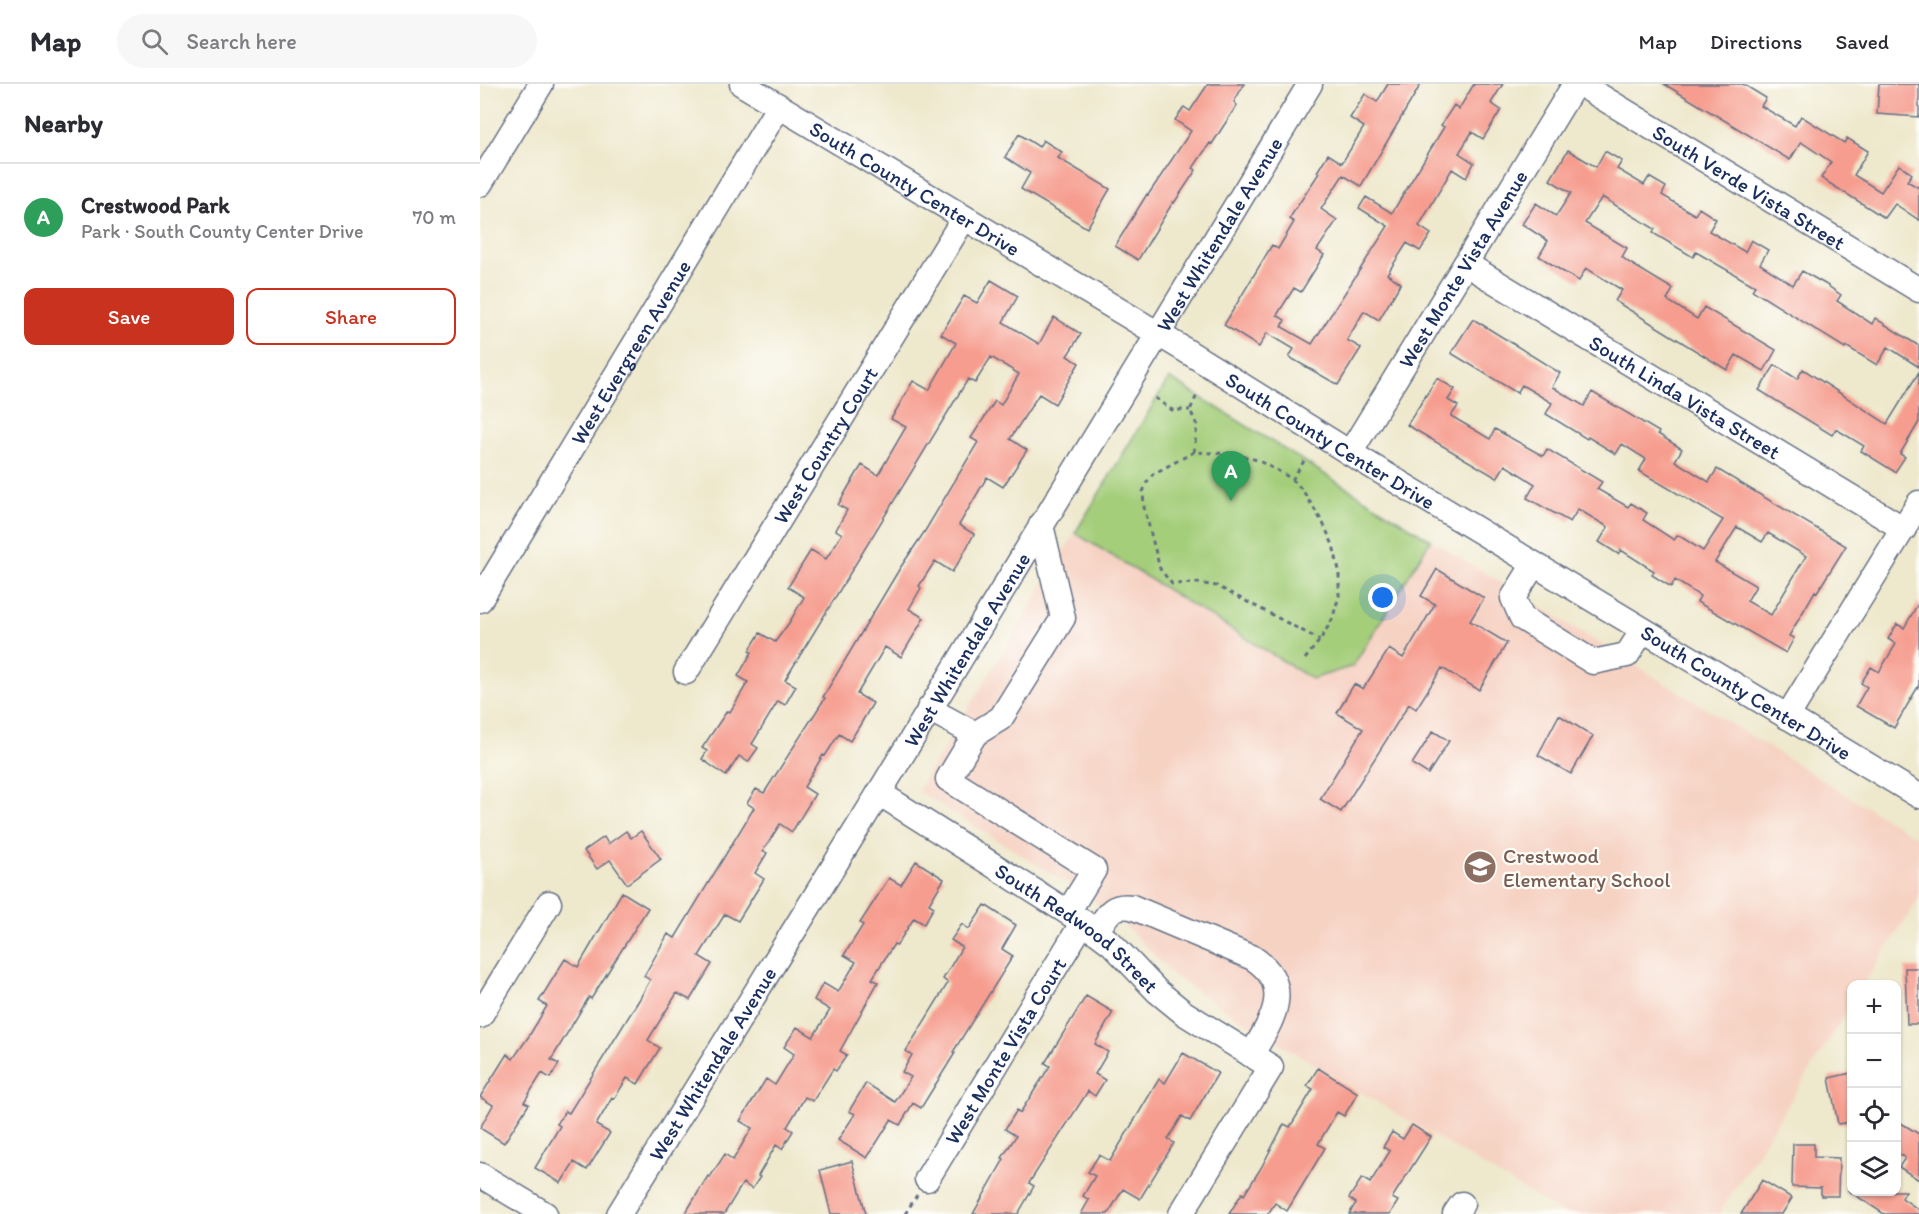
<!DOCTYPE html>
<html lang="en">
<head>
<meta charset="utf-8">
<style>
	body { margin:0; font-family:Itim,sans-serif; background:#f7f7f7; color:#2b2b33 }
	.controls { position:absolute; right:18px; bottom:18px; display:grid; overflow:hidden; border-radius:12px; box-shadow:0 2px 4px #0004 }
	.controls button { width:54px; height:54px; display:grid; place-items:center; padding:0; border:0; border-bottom:2px solid #e1e1e2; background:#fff; color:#2b2b33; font:30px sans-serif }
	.you { position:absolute; left:903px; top:514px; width:21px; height:21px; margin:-15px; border:4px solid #fff; border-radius:50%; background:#1a73e8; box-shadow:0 0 0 9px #1a73e833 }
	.badge { display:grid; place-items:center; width:39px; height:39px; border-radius:50%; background:#c8321e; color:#fff; font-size:20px; font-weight:700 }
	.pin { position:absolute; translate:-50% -50px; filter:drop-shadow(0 2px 3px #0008) }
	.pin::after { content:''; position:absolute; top:32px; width:21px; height:18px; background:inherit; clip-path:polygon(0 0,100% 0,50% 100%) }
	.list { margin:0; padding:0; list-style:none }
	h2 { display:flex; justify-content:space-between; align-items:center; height:78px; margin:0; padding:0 24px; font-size:26px }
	h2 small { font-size:20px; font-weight:400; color:#7c7c81 }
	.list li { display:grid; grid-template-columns:39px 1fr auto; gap:18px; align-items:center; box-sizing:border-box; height:108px; padding:0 24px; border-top:2px solid #e1e1e2 }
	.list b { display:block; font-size:22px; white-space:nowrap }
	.list p { margin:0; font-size:20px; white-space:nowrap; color:#7c7c81 }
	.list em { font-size:20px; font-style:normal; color:#7c7c81 }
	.actions { display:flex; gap:12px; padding:18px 24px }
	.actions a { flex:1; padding:14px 0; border:2px solid #c8321e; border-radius:12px; text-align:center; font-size:21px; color:#c8321e }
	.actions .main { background:#c8321e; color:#fff }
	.icon { flex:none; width:33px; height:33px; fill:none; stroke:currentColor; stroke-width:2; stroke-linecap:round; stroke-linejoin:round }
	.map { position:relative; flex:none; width:1439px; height:1130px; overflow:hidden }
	header { display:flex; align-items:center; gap:36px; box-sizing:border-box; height:84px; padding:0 30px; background:#fff; border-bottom:2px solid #e1e1e2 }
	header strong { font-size:28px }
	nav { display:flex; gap:33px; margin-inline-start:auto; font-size:21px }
	.search { width:420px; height:54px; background:#f7f7f7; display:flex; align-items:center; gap:15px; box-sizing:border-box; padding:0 21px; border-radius:33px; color:#7c7c81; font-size:22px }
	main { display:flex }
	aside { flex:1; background:#fff }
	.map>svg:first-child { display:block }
	.built { fill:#f6d2c3 }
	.green { fill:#a4ce7a; stroke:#607e6c; stroke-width:1.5 }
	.building { fill:#f69d8f; fill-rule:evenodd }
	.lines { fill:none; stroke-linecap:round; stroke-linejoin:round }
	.minor-casing { stroke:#657084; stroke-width:27 }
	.path { stroke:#657084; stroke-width:3; stroke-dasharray:4.5 4.5; stroke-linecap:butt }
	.minor { stroke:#fff; stroke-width:24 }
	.labels { text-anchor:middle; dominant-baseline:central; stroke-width:4.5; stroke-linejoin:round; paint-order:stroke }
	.street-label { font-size:21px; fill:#1b2f5e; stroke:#fdfcf7 }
	.education-label { font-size:21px; fill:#785e54; stroke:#fdfcf7; text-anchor:start }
</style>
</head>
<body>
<header>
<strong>Map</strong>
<div class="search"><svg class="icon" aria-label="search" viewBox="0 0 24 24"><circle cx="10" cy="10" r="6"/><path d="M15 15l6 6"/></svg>Search here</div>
<nav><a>Map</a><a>Directions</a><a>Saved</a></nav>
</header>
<main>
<aside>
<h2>Nearby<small></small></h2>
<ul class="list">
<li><span class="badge" style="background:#2e9e5b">A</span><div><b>Crestwood Park</b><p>Park · South County Center Drive</p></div><em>70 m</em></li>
</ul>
<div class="actions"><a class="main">Save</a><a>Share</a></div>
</aside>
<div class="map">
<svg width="1439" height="1130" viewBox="0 0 1439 1130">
	<rect width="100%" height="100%" fill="#fdfcf7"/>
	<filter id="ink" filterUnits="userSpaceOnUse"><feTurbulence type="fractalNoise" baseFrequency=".0167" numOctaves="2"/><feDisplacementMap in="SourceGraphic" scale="12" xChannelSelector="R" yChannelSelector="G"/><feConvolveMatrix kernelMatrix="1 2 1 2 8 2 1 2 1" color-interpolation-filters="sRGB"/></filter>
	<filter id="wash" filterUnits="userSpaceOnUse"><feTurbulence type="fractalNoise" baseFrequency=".008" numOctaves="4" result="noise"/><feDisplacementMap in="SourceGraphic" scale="24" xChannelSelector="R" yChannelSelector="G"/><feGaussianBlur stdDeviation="1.35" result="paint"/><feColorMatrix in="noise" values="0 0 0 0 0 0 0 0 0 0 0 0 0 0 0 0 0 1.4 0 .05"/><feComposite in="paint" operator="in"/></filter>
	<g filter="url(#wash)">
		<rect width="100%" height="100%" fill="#eee8cc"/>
		<path class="built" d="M595,449l237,146 41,-13 78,-126 488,299v59l-55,86h-12l-1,21 -132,209h-155l-317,-190 -72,-47 -42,-44 -47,-38 -168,-104z"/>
		<path class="green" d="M689,294l262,162 -78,126 -41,13 -237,-146z"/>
		<g id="blocks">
			<path class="building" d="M728,0h36l-10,18 3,3 -25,39 -2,-1 -17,25 3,2 -22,33 -1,-1 -35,58 -23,-14 32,-52 1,1 43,-64 -16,-11 9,-13 6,4z
				M908,0h33l-60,102 -18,-11 -22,34 16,11 -20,30 7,5 -23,37 -7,-4 -17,27 8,5 -3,7 30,17 76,-118 -29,-18 7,-11 26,16 52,-86 -3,-2 13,-20 5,4 15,-25h29l-12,19 10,7 -18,29 -11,-7 -13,21 15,10 -8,15 -14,-9 -33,57 12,8 -11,17 -13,-8 -20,31 14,9 -22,37 -15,-9 -17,29 14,8 -23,37 -49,-28 5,-8 -27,-16 -8,14 -35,-22 48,-80 6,4 16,-27 -5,-3 30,-46 -2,-1 11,-18 14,9 22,-36 -14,-9 15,-24 12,8z
				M1184,0h79l23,14 -5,8 34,20 6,-10 43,27 3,-5 21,13 -14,24 27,17 18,-27 13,9 -5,7 12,7v32l-24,-16 -10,14 -64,-40 10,-16 -30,-20 -11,18z
				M1399,0h40v33l-42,-3z
				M539,50l20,13 4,-7 19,12 -4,6 52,31 -23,39 -66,-39 9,-16 -25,-16z
				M1088,66l28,17 9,-16 17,10 -5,8 27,16 5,-8 17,10 -4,8 33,20 4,-7 17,11 -7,12 36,21 6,-12 17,10 -8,14 33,21 9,-14 23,13 16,11 -4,6 35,23 3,-6 44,28v21l-31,-20 -11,18 -31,-19 -1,2 -93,-58 3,-4 -59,-34 -3,5 -40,-24 2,-4 -53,-32 -17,26 42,25 -5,9 6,5 45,27 -6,11 30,19 7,-12 72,43 -12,21 -28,-16 -9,15 -112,-69 7,-11 -36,-22 -7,13 -17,-10 -23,-15 9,-15 -26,-17 14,-21 20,13 15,-23 -21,-13z
				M511,196l27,16 -15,26 36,22 15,-27 27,17 -14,22 12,7 -24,41 -16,-10 -29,45 17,11 -24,37 -16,-10 -28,48 15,9 -14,26 -8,12 -17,-11 -16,25 2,2 -12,21 15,9 -23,39 -16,-10 -28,47 16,9 -13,22 -10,16 -11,-7 -14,22 -2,-1 -19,32 11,7 -23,38 -12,-8 -17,27 4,2 -12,20 9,6 -10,16 -16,26 -13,-7 -26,42 13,8 -22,36 -13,-7 -29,47 12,8 -13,21 -9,15 -11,-6 -13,21 -2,-1 -16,27 14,8 -23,37 -13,-8 -13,21 -26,-15 25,-42 -3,-2 8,-13 4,2 70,-113 11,-20 -6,-4 24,-42 7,4 79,-130 -7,-5 9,-14 8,4 61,-95 -2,-1 77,-129 25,-37 53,-89 -7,-4 24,-37 6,4 18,-31 -28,-17 -16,26 -7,-4 -183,301 11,6 -11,19 -7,-4 -26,43 6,4 -10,14 -9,-6 -13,20 -24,-17 5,-8 -5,-3 25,-37 3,1 18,-30 -10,-6 14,-24 -3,-1 11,-18 15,9 14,-19 15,-26 -16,-10 23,-37 15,9 16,-25 -6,-4 11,-20 -9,-5 11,-19 13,-21 16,10 28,-48 -15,-8 22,-38 16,9 27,-47 -15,-9 23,-38 13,7z
				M993,235l87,54 -8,14 32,19 8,-14 67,40 -1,2 24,15 -7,12 34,21 8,-13 129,77 -29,46 -2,-1 -26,45 5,2 -8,15 -89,-51 3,-6 -25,-16 -4,7 -19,-12 2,-4 -33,-21 -3,4 -19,-12 9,-15 -30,-18 -8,13 -43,-24 8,-14 -30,-19 -8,13 -90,-53 30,-47 18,11 -7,11 10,6 -7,10 39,23 5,-10 48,27 4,-7 55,33 -5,7 31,18 3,-4 16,10 -4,7 31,20 4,-5 25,16 20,-31 -84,-49 7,-12 -24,-15 -6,10 -28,-17 -1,2 -41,-25 6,-11 -30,-18 -5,8 -66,-40zM1257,443l25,15 6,-9 38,23 -35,59 -24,-14 9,-15 -41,-24z
				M1295,281l22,14 6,-10 84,55 32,-52v50l-19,32 5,3 -10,15 -34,-21 3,-5 -28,-17 -4,6 -73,-45z
				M957,485l47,29 -14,23 37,22 -28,47 -37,-22 -26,41 -7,-5 -68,108 -21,-13 43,-70 -26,-16 17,-29 9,5 26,-40 14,9 32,-54 -14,-8z
				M1439,518v83l-25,43 -38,-22 11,-19 -6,-4 10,-16 8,5 17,-28 -8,-5 9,-15 7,4z
				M1079,631l34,21 -22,38 -33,-19z
				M953,647l16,10 -21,33 -16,-10z
				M146,747l5,7 10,-7 20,28 -34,25 -17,-24 -13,9 -13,-18 20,-14 4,7z
				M436,777l28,18 -15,25 5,3 -10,17 -10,-6 -17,27 -3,-1 -22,35 6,3 -38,69 7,4 -11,16 -3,-2 -20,32 -8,-4 -18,30 6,4 -11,18 -6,-4 -18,31 2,1 -8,12 -9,-6 -19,31h-39l23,-38 2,1 15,-23 8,6 19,-32 -12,-7 26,-42 9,6 19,-31 -10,-7 13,-20 16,10 17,-27 -16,-10 9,-17 15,9 18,-30 -12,-7 19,-30 -3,-2 29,-45 12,7z
				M142,808l26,16 -57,91 -2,-2 -38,63 8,4 -9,14 -8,-5 -18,29 5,2 -25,39 -24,-15 13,-23 -13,-8 27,-43 6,5 16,-23 18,-30 -8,-5 26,-42 13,8z
				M505,821l31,20 -14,24 11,7 -60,96 2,1 -34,55 -8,-5 -13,22 -9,-5 -24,38 -29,-18 17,-26 -6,-3 17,-28 29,19 16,-25 -9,-5 10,-17 -6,-4 42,-68 -5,-4 19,-32 -11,-7 11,-16 7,5z
				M1425,884h14v56h-12z
				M606,912l27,16 -18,32 13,8 -13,22 10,6 -10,16 -7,-5 -59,92 5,3 -16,28h-45l31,-55 -2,-1 14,-22 -11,-7 12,-19 3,3 30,-47 -5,-3z
				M703,969l35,20 -28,48 -8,-5 -14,23 6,4 -34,56 -17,-10 -15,25h-27l8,-14 -6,-4 12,-20 -7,-4 11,-17 11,6 49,-82 6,4z
				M838,984l40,25 -14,23 -7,-4 -19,32 7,4 -26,43 -12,20 -12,-8 -7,11h-39l13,-21 2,2 17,-27 23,-44 6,3 23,-38 -6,-3z
				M1371,989v49l-13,2 -9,-46z
				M1416,1036l23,14v46l-20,-13 6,-9 -9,-6z
				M932,1041l19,12 -39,61 6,3 -8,13h-41l7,-11 -7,-5 13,-20 8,5 20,-32 -7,-4 9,-15 11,7z
				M1313,1060h21v13l25,1 -1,38h-17v-8l-29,-1z
				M372,1077l14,53h-35l-11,-44z
				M1282,1096l30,18 -10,16h-41z
				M1369,1107h57l-4,7 17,12v4h-35z"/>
		</g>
	</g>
	<g filter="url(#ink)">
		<use href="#blocks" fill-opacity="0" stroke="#657084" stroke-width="1.5"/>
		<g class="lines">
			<defs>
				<g id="minor">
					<path id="s1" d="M262,0l443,266 165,103 569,343"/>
					<path id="s2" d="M1100,0l339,206"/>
					<path d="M0,100l61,-100"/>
					<path id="s3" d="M986,180l438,265"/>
					<path id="s4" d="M870,369l225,-369"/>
					<path d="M561,441l22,93 -62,100 -26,16 -27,45 146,91 -26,42"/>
					<path d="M1054,480l-21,34 9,20 71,44 34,-7 16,-25"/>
					<path id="s5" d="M0,516l299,-494"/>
					<path id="s6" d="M206,588l278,-454"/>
					<path d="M449,625l46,25"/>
					<path d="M1307,633l132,-214"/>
					<path id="s7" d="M399,709l204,129 29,22 45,47 27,22 87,54 -90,147"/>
					<path d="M616,848c11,-16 14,-28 36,-25l121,51c42,28 19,63 -2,97"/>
					<path d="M0,932l69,-113"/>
					<path d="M0,1091l65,39"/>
					<path id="s8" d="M447,1095l156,-257"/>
					<path id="s9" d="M139,1130l260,-421 431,-709"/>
					<path d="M975,1130l7,-10"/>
				</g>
			</defs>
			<use href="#minor" class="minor-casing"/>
			<path class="path" d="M675,314l17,12h18
				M714,368l3,-27 -7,-15 8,-17
				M812,396l14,-22
				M825,575l15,-19 12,-20 7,-24v-26l-6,-25 -10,-22 -20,-32 -8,-9 -11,-8 -27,-14 -22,-6 -41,-2 -41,22 -6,8 -4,10 1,15 16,62 12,15 26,-1 19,3 103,54
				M425,1130l12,-19"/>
			<use href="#minor" class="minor"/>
		</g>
	</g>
	<defs>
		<symbol id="school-disc" viewBox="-11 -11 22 22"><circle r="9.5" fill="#8d6e63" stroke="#fdfcf7"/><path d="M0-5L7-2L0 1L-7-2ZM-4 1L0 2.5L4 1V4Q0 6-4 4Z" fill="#fff"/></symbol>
	</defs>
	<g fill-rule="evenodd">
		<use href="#school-disc" x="981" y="764" width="38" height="38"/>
	</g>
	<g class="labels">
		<g class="street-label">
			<text stroke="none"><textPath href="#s2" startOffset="198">South Verde Vista Street</textPath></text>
			<text stroke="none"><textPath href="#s1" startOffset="202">South County Center Drive</textPath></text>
			<text stroke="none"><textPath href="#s9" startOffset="1149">West Whitendale Avenue</textPath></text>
			<text stroke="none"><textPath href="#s4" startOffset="216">West Monte Vista Avenue</textPath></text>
			<text stroke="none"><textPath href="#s5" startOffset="290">West Evergreen Avenue</textPath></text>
			<text stroke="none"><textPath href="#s3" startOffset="256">South Linda Vista Street</textPath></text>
			<text stroke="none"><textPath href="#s1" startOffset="688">South County Center Drive</textPath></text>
			<text stroke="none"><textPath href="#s6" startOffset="266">West Country Court</textPath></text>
			<text stroke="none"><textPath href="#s9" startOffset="663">West Whitendale Avenue</textPath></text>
			<text stroke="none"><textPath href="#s1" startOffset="1174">South County Center Drive</textPath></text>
			<text stroke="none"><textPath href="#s7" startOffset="240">South Redwood Street</textPath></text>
			<text stroke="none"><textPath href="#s8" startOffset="150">West Monte Vista Court</textPath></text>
			<text stroke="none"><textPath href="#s9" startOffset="177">West Whitendale Avenue</textPath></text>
		</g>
		<g class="education-label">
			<text x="1023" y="771">Crestwood<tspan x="1023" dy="24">Elementary School</tspan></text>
		</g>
	</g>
</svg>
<div class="controls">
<button>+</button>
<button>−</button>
<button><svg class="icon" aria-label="locate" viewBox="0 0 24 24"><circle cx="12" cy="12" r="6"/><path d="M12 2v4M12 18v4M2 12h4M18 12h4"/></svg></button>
<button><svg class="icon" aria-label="layers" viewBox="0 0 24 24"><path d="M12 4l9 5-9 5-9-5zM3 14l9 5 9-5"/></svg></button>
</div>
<div class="you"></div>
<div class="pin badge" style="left:751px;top:417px;background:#2e9e5b">A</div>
</div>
</main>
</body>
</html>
